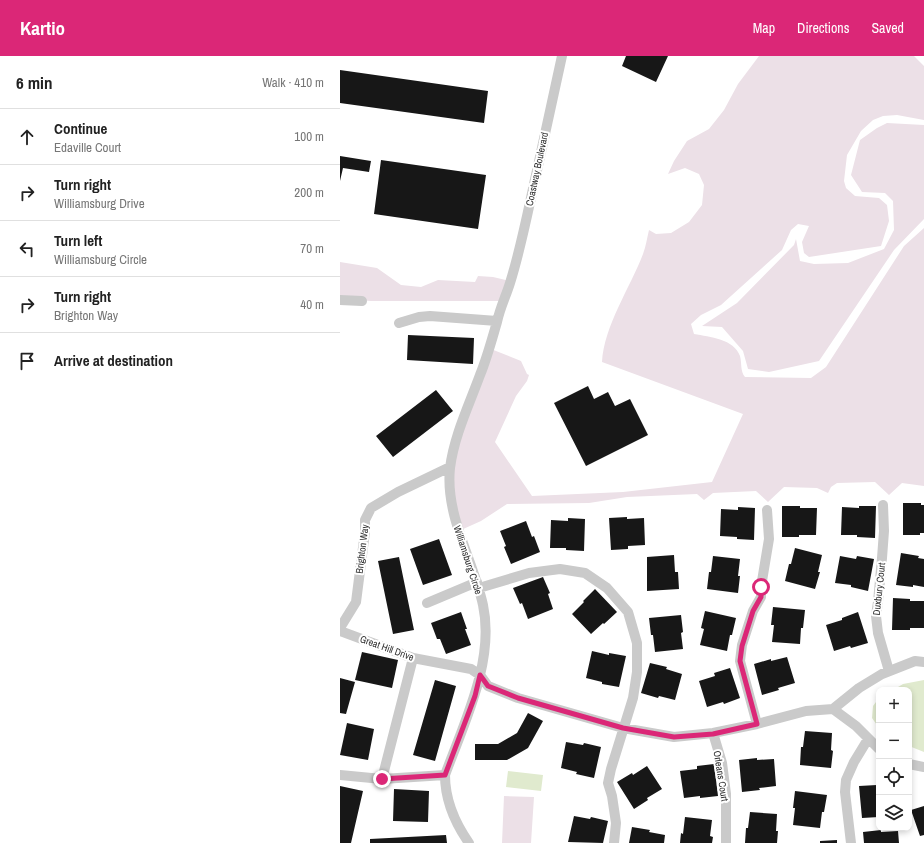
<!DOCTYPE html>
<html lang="en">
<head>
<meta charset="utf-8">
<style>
	body { margin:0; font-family:"Archivo Narrow",sans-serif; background:#f6f6f6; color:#222 }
	.controls { position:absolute; right:12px; bottom:12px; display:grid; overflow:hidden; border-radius:8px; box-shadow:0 2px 6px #0003 }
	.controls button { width:36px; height:36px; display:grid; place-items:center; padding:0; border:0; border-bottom:1px solid #e0e0e0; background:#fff; color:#222; font:20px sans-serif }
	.stop { position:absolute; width:12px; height:12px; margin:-9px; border:3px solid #db2777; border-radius:50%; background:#fff }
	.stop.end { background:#db2777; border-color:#fff; box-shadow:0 1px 4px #0008 }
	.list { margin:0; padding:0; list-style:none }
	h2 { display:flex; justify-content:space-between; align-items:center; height:52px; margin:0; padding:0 16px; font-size:17px }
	h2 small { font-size:13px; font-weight:400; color:#767676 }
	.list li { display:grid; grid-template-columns:26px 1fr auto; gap:12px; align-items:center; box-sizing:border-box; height:56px; padding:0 16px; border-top:1px solid #e0e0e0 }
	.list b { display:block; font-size:15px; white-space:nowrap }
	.list p { margin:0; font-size:13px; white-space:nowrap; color:#767676 }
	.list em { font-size:13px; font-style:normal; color:#767676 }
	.icon { flex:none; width:22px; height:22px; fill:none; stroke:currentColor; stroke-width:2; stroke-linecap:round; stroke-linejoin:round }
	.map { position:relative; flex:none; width:584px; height:787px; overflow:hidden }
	header { display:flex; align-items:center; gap:24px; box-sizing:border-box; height:56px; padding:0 20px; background:#db2777; color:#fff }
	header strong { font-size:19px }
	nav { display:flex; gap:22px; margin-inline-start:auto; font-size:14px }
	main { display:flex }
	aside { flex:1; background:#fff }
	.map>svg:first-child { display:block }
	.green { fill:#ece0e7 }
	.water { fill:#e0eace }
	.building { fill:#171717 }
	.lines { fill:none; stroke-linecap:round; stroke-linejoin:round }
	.street { stroke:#cacaca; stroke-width:10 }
	.route { stroke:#db2777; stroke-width:5 }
	.labels { text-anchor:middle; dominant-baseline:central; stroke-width:4; stroke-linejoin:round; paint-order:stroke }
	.street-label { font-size:10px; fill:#303030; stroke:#fff }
</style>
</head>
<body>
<header>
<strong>Kartio</strong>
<nav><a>Map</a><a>Directions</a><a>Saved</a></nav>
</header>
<main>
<aside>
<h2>6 min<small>Walk · 410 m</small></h2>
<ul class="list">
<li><svg class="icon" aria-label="ahead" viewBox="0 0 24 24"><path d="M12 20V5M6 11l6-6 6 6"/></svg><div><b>Continue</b><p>Edaville Court</p></div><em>100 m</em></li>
<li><svg class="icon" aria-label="right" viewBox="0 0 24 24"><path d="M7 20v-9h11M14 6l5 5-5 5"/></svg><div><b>Turn right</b><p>Williamsburg Drive</p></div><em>200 m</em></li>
<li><svg class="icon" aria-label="left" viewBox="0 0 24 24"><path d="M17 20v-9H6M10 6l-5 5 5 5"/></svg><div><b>Turn left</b><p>Williamsburg Circle</p></div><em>70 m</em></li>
<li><svg class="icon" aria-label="right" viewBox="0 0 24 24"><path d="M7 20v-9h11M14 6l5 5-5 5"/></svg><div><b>Turn right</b><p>Brighton Way</p></div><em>40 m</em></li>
<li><svg class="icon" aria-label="arrive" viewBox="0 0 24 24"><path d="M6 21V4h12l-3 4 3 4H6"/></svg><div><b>Arrive at destination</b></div></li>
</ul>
</aside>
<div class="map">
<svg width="584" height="787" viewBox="0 0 584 787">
	<rect width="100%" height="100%" fill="#fff"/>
	<path class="green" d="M419,0h155l10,10v54l-27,-5 -14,1 -10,4 -12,11 -14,24 -3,26 2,7 9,8 24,2 8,7 2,16 -8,25 -72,11 -5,-4 -2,-11 7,-16 -11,-2 -7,6 -9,20 -61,55 -20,10 -10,9 3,10c16,3 40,5 46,22 2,7 0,15 5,21l66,1 15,-11 78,-121 20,-18v258l-22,-3 -13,12 -14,-13 -38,1 -6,4 -3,6 -11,-5 -33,-1 -16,15 -12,-11 -43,2 -9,7 -7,-6 -70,3 -38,6 -82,1 -26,17 -20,9 -11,-56 3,-13 38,-112 30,12 6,13 2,1 -2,6 -11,15 -21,46 37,54 91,-4 89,-10 31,-68 -141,-52c2,-36 28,-74 41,-108 3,-8 4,-16 6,-24l7,4 15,-1 18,-11 13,-17 2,-20 -5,-11 -14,-6 -17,6 6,-13 13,-20 22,-12 15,-19 14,-26z
		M547,67l37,2v94l-30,31 -75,111 -50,11 -21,-3 -5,-18 -21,-24 -20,-1 35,-23 57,-58 2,-6 4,22 14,3 34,-1 36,-14 10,-19 -1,-29 -8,-8 -23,-1 -11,-17 9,-35 17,-12z
		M0,206l37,6 24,17 20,2 17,-7 37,2 3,-6 15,1 17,4 -5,20h-134l-31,-2z
		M164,740l30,1 -3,46h-29z"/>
	<path class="water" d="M584,624v72l-15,-6v-56h-16l10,-6z
		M539,642v30l-7,-10 1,-12z
		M168,715l35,4 -2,16 -35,-4z"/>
	<path class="building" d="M286,0h42l-12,26 -34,-16z
		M0,14l148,21 -4,32 -144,-20z
		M0,100l31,5 -2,11 -26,-4 -3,13z
		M41,104l105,15 -8,54 -104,-15z
		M68,279l66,3 -1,26 -66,-4z
		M248,330l6,13 14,-7 7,14 15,-7 18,36 -62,31 -32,-63z
		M96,334l17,21 -60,46 -17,-21z
		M563,447h18v2h3v28h-4v2h-17z
		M442,450h18v2h17l-1,27h-17v2h-17z
		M519,450h17l-1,32 -18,-1v-2h-16l1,-28 17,1z
		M398,451l17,1 -1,32 -17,-1v-2l-17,-1 1,-27 17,1z
		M287,461v2l17,-1 1,27 -17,1v3l-17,1 -2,-32z
		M228,462l17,1 -1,32 -18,-1v-2h-16l1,-28 17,1z
		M186,465l6,16 2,-1 6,16 -29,12 -7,-17 2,-1 -6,-15z
		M99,483l13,36 -29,10 -13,-36z
		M455,492l27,7 -4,17h2l-5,17 -30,-8 4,-17h2z
		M561,497l18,3 -1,2 6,1v28l-11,-2v2l-17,-2z
		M334,499l1,17h3l1,17 -32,2v-34z
		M373,500l27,3 -2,17h2l-2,17 -31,-4 2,-17h2z
		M500,500l16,3 1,-3 17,3 -6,32 -17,-4v-2l-16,-2z
		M59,501l15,73 -21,4 -15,-73z
		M203,521l7,16 -2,1 5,15 -25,10 -6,-16 -2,1 -7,-16z
		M255,533l22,23 -13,12 -1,-1 -12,11 -19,-20 12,-12 -1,-1z
		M553,542l17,1v2h14v27h-14v2h-18z
		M433,551l32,3 -2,18h-2l-1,16 -28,-2 2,-17h-3z
		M365,555l31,7 -4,17h-2l-3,16 -27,-6 4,-16 -3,-1z
		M121,556l6,17h-2l6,16 -25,9 -6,-15h-3l-6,-16z
		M518,556l10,31 -17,5 -1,-2 -16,5 -8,-26 16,-5v-2z
		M341,559l2,17 -2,1 2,16 -28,3 -2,-17h-2l-2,-17z
		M252,595l17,4v-2l17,3 -7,31 -17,-3v-2l-16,-4z
		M22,596l36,8 -6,28 -37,-8z
		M447,601l8,26 -17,5 1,2 -17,5 -8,-31 17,-5v2z
		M310,607l17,4 -1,2 16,5 -7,26 -16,-4 -1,2 -17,-5z
		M390,612l10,30 -16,6 -1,-2 -16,5 -8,-26 16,-5 -1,-3z
		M0,622l15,4 -9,32 -6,-1z
		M95,624l21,6 -21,75 -22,-6z
		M188,657l15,8 -15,27 -21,12h-32v-16h23l19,-11z
		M7,667l27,6 -6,31 -28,-5z
		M465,675l27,2 -1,17 2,1 -2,17 -31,-3 1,-18h2z
		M226,686l17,3 1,-2 17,4 -7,31 -18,-4 1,-2 -16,-4z
		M417,702v2l17,-1 2,27 -17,2 1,2 -18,2 -3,-32z
		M374,708l4,32 -18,2v-2l-16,2 -4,-27 17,-2v-3z
		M307,710l15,23 -15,9 1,2 -14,9 -17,-27 15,-9 1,2z
		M537,729v2h2v30l-17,1 -3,-32z
		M0,730l23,5 -12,52h-11z
		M54,733l35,2 -1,31 -35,-1z
		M455,735l32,4 -3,17h-2l-2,16 -27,-3 2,-17h-2z
		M584,750v29l-4,1 -9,-26z
		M410,756l27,2 -1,17h2l-1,12h-32l1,-15h2z
		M234,760l16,3 1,-2 17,4 -5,22 -35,-1z
		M345,761l27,3 -2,16 3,1 -1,6h-32l1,-10 2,1z
		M292,771l18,3 -1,2 16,3 -1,8h-35z
		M541,774v2l17,-1 1,12h-35l-1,-11z
		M106,779l1,8h-77v-4z
		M497,784v3h-17v-2z"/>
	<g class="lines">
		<path class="street" d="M0,244l22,1
			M59,267l20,-6 11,-1 67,5
			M543,449l1,26 -2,27 -4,44 -2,14 2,17 11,38
			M139,532l50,-15 31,-4 25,4 22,15 21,24 9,31v29l-4,26 -22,71 -3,14 4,13 4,27 -2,20
			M87,547l50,-21
			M0,572l16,-26 9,-70v-12l6,-12 27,-16 52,-25
			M0,575l73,27 58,11 9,6 8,11 30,12 105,30 51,9 39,-4 44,-9 49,-13 27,-2 26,-21 23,-14 33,-13 9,1
			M493,653l23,17 23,23
			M417,668l-17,-63 2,-16 11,-34 8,-14v-10l8,-48 -2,-29
			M373,677l9,30 4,31v49
			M569,708l15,3
			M0,719l42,4 63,-4
			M42,723l31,-121
			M129,787c-14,-20 -24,-44 -24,-68 19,-52 50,-114 38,-170 -10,-46 -38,-89 -33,-137 4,-32 19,-63 30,-93 7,-17 12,-36 17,-53 3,-14 9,-26 13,-39 12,-38 19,-78 28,-117 8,-37 16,-73 24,-110
			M511,787l-6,-51 1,-12 8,-18 14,-23"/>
	</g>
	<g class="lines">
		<path class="route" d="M42,723l63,-4 30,-79 5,-21 8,11 30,12 105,30 51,9 39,-3 44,-10 -17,-63 2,-15 11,-35 8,-14v-10"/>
	</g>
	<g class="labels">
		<g class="street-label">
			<text transform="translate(197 113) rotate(-78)">Coastway Boulevard</text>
			<text transform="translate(22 493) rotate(-83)">Brighton Way</text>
			<text transform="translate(128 504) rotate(72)">Williamsburg Circle</text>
			<text transform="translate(539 533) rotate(-84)">Duxbury Court</text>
			<text transform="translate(47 592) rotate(20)">Great Hill Drive</text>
			<text transform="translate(381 720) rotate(81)">Orleans Court</text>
		</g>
	</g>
</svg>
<div class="controls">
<button>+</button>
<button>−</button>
<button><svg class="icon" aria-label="locate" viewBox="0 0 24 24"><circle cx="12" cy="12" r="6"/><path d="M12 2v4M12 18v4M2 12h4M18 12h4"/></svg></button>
<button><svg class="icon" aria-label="layers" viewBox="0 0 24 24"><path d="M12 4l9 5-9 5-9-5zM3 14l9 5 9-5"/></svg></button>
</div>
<div class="stop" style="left:421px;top:531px"></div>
<div class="stop end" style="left:42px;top:723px"></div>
</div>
</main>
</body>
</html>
